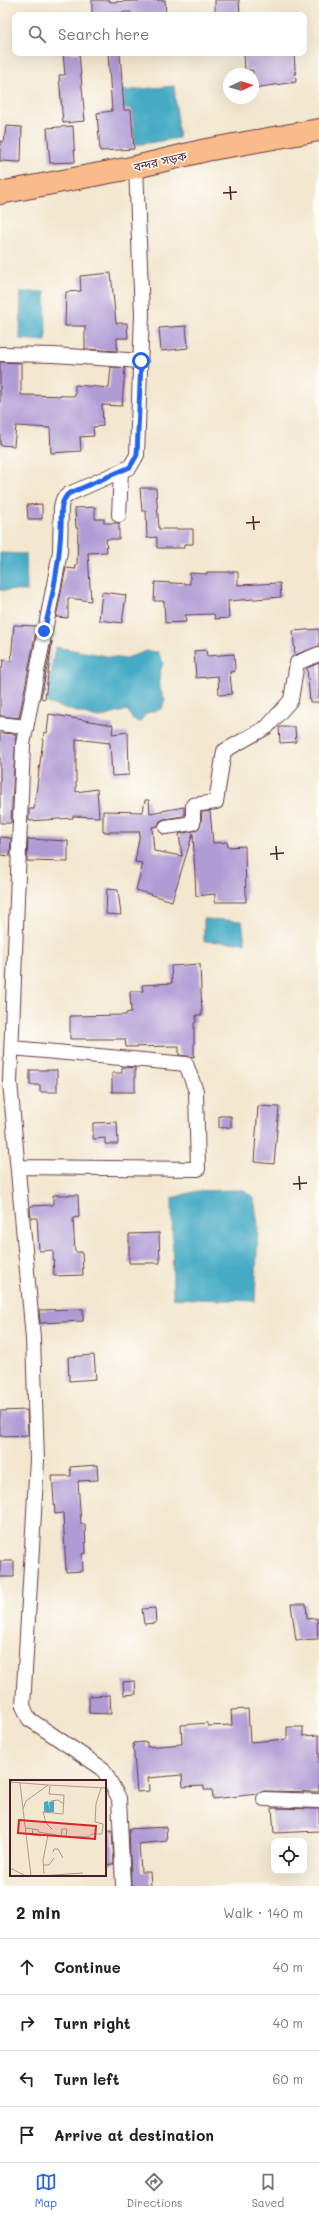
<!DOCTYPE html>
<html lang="en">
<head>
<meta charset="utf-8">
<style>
	body { margin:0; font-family:Mali,"Noto Sans Bengali",sans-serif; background:#f2f2f2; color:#222 }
	.controls { position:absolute; right:12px; bottom:12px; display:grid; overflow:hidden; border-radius:8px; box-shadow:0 4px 16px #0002 }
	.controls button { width:36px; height:36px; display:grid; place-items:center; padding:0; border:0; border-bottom:1px solid #e0e0e0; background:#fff; color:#222; font:20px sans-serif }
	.compass { position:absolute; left:223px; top:68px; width:36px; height:36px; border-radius:50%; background:#fff; box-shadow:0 4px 16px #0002; rotate:86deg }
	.stop { position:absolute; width:12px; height:12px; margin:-9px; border:3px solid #2563eb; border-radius:50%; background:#fff }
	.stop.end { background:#2563eb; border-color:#fff; box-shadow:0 1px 4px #0008 }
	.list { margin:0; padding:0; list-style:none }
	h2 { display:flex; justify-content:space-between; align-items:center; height:52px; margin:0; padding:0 16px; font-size:17px }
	h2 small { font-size:13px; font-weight:400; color:#767676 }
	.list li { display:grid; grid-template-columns:26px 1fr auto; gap:12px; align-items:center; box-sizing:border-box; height:56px; padding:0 16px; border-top:1px solid #e0e0e0 }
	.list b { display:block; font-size:15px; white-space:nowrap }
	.list em { font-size:13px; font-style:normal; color:#767676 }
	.icon { flex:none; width:22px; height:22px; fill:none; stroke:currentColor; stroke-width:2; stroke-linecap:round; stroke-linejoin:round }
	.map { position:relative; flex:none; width:319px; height:1886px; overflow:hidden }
	.search { position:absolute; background:#fff; box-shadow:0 4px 16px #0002; left:12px; right:12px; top:12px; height:44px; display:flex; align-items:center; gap:10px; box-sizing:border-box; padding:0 14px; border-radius:8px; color:#767676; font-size:15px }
	.sheet { height:276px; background:#fff }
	nav { display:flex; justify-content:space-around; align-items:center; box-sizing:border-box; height:56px; border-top:1px solid #e0e0e0; background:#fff; font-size:11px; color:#767676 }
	nav a { display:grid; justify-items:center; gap:2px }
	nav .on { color:#2563eb }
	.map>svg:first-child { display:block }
	.water { fill:#45abc5; stroke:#486578 }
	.building { fill:#b09bd5 }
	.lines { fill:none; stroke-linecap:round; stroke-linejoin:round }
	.minor-casing { stroke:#633d44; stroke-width:16 }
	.trunk-casing { stroke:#633d44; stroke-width:24 }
	.minor { stroke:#fff; stroke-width:14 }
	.trunk { stroke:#fabb8b; stroke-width:22 }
	.route { stroke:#2563eb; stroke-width:5 }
	.ticks { fill:none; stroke:#4a1f2b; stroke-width:1.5 }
	.labels { text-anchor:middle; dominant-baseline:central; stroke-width:3; stroke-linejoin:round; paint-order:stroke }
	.street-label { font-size:12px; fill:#4a1f2b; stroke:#fdfcf7 }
	.inset-road { fill:none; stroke:#af978d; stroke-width:1 }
	.view { fill:#d62828; fill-opacity:0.15; stroke:#d62828; stroke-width:2 }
	.inset-edge { fill:none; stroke:#4a1f2b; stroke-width:2 }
</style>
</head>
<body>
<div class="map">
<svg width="319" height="1886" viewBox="0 0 319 1886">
	<rect width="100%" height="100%" fill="#fdfcf7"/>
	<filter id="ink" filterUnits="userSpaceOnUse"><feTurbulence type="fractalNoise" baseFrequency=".025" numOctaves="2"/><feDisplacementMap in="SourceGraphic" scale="8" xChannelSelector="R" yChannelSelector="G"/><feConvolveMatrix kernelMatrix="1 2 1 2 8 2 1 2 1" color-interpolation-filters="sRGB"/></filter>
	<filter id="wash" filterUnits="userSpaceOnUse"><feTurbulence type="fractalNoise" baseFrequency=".012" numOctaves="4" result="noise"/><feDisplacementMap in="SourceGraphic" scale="16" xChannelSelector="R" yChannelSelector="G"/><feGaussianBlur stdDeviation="0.9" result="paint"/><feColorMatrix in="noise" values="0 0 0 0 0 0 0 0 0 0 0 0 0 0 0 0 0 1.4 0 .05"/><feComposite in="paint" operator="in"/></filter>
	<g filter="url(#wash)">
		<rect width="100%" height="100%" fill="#f3e7cf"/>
		<path class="water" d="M174,86l5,52 -44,7 -3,-37 -18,2 -1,-18z
			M21,292h24l1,49 -26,-2z
			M0,553l26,1 1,37 -27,-1z
			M55,647l69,12 23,-8 11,1 5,11c-5,14 -6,24 2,36l-3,10 -15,4 -8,9 -7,-3 -4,-9 -30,8 -51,-15z
			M204,919l38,2 3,22 -41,-2z
			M244,1190l10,8 4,28 -3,75 -82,-3 -1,-100 25,-7z"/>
		<g id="blocks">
			<path class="building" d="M92,0h18v2l55,-2 1,15h-35v-3l-39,2z
				M215,0h24l1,15h-25z
				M63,53h16l6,68 -22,2 -4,-48h6z
				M108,53h12l4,57h7l3,39 -34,2 -3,-38 15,-2z
				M294,53l2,29 -43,6v-18l-8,1 -1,-17z
				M6,126l16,1 -1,35 -21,-1v-20l4,1z
				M73,126l2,36 -25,1 -3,-35z
				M111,273l5,50h11l1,15h-11v13l-32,-2v-23h-20l1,-34 15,-1 -1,-15z
				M186,326l2,22 -27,3 -2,-23z
				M0,362l21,1v32l54,1v-11l34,3 2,-21 14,1 -3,38 -20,-1 1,21 -10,1 1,9 -14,1 1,14 -30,2 -1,-25 -34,-2 -2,20 -14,-1z
				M140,488h16l3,41h34v15h-9v4h-27v-11l-10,1 -1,-27h-4z
				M42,504v15h-14l-1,-14z
				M95,507v12h9v4h15v16h-13l1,13 -19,1 3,48 -23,-3v20l-12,-1 10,-49 10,1 -1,-4h2l1,-37h-2l-1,-20z
				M207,572h31v13l42,-2 1,14 -53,4 1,17 -14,1 -1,-5 -29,1 1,7 -21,1 -1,-22h-10l1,-19 35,2v-11l17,1z
				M102,592l24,3 -4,28 -23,-3z
				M14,625l23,1 -18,92 -19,-2v-48l2,1 1,-9 8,1z
				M319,629v17l-24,9 -2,-24z
				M52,641l-7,58 -4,-1z
				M206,650l1,6 27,-2 1,17 -5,1 2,22 -13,1 -1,-19 -22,2 -2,-27z
				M319,663v39h-9l-3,-34z
				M49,714l64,11 -1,9 16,-2 1,43 -17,1 -2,-33 -34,-4v53l21,-3 2,28 -26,-1v2l-44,3v-12h5l10,-77 3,1z
				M279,727h16l1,15 -16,1z
				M0,733l16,1 -5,89h-11z
				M145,800h4l1,13 34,-6v9l-20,3 -4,2 -2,5 -6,1 2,24 28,5 -3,-22 19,-4 3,-7 1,-11 8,-1 3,32 14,-1 1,5 17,-1 1,56h-31v-8l-19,2 -3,-63 -21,68 -36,-11 7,-27 -8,-1 5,-30h-37v-21l40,1z
				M0,837l11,1 -1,18 -10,-1z
				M28,839l40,2v21l-41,-1z
				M107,889l11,1 3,25 -15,-1z
				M200,964l2,51h-6v7l-2,1v34l-15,-2v-9l-53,1 -1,-8h-55v-23l56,-1v-2l5,-1 -1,-21h13l-1,-6 30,-2 -1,-17z
				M122,1067l13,1v24h-23v-19h10z
				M30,1070h27v22h-17v-7h-10z
				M258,1106l21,1 -5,57 -20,-2z
				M219,1116h12v11l-12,1z
				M117,1122l1,22h-13v-6l-12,1v-16z
				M53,1195h25l1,22 -6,1 2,34h7l1,23 -29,1 -1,-26 -14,1 -2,-33h-6l-1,-12 23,-1z
				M159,1233l1,30h-31v-29z
				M83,1309v12l-43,2 -1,-13z
				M94,1355l2,24 -27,2 -1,-24z
				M27,1410l1,25 -28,1v-25z
				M97,1465l1,15 -20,1 3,43h4l1,29 -4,1 1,17 -17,1 -3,-59 -8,1 -3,-38h19l-1,-9z
				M0,1561h14v16h-14z
				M291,1604h15l1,15 10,-1 1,21 -22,1z
				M155,1608l1,15 -12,1 -2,-15z
				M135,1681l1,13 -12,1 -1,-13z
				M110,1695l1,19 -22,-1v-17z
				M248,1709l2,33 37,-3v-12h16v9l16,-1v57l-55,-1 -7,3 -44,5 -1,-9h-8v-4l-21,1 -1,-12 -34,3 1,13 -12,1 -4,-49 14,-1v5l35,-3 -1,-19 27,-2v3l24,-1 -1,-15z
				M272,1808l47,1v22l-45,2z
				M166,1827l1,14 -28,3 2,28h9l1,14h-20l-2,-57z
				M112,1830l2,34 -9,1v-34z"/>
		</g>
	</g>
	<g filter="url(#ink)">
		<use href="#blocks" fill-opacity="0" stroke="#633d44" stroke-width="1"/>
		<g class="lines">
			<defs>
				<path id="minor" d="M0,354l54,1 87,6
					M121,471l-52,23 -6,5 -2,8 -1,44 -3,18 -34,175 -13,338 23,256 4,122 -14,246 6,13 74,50 16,29 4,88
					M119,515l2,-44 9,-4 7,-12 5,-141 -6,-147
					M0,724l26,3
					M166,827l27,-4v-18l23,-3 8,-51 43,-24 24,-27 6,-37 22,-9
					M12,1048l174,16 10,27 2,78 -180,-2
					M264,1799l55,2"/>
				<path id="trunk" d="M0,193l136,-26 70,-17 113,-20"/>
			</defs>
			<use href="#minor" class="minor-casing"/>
			<use href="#trunk" class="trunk-casing"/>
			<use href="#minor" class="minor"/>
			<use href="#trunk" class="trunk"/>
		</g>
	</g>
	<g class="lines" filter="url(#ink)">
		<path class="route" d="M44,631c9,-35 16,-69 17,-105 1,-13 -2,-22 7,-32l62,-27 7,-12 4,-94"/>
	</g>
	<path class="ticks" d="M230,186l1,14M223,193l14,-1M253,516l1,14M246,523l14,-1M276,846l1,14M270,854l14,-1M299,1176l1,14M293,1184l14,-1"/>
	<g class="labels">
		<g class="street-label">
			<text transform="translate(160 161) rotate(-13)">বন্দর সড়ক</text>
		</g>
	</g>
	<g transform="translate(10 1780)">
		<rect width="96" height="96" fill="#f3e7cf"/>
		<path d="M38,21l2,10 -1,-9 5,-1v11h-10v-10z" fill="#45abc5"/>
		<path class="inset-road" d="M0,2l38,3M10,3l3,26M40,6l-1,8 15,1 -1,19 -20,-2 3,11 6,6M0,12l1,-12M41,21l7,-1 6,4M16,48l13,2M23,49l-1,6 9,1M28,50l1,2 23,4 26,1 4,-3h10l1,-10 -8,-2 1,-18 5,-16M51,56l1,-7h5l-1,7M43,72l1,-3h4l5,9M33,85h6l5,-7M0,88l16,8M34,94l-1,-14 5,-25M21,96l-8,-67 3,-8 22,-16 58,3M29,96l44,-3"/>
		<path class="view" d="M9,40l77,6 -1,13 -77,-6z"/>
		<rect width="96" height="96" class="inset-edge"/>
	</g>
</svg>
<div class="controls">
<button><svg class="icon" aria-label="locate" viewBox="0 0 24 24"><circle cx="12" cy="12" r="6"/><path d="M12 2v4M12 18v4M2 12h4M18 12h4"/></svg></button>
</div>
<svg class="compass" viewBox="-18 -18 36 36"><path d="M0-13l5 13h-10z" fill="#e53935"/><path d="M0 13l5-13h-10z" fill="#767676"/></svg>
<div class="stop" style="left:141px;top:361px"></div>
<div class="stop end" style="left:44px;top:631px"></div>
<div class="search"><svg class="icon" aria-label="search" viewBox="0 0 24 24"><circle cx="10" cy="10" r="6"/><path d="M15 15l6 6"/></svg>Search here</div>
</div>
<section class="sheet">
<h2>2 min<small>Walk · 140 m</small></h2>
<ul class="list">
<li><svg class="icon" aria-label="ahead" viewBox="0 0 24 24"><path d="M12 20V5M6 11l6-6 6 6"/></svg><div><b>Continue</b></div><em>40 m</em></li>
<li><svg class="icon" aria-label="right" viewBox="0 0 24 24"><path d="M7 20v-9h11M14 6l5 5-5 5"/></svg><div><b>Turn right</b></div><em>40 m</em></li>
<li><svg class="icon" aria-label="left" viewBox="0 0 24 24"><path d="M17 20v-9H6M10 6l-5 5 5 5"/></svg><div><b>Turn left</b></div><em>60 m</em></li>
<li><svg class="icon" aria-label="arrive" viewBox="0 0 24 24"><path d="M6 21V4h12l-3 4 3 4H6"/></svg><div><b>Arrive at destination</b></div></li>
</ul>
</section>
<nav>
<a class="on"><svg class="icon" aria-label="map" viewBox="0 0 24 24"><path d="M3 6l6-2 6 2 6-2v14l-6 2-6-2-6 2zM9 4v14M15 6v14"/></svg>Map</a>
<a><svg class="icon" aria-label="directions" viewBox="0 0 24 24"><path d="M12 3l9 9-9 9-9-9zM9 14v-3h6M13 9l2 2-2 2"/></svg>Directions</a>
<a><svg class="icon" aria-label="saved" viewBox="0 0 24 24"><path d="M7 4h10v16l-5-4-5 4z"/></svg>Saved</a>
</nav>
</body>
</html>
